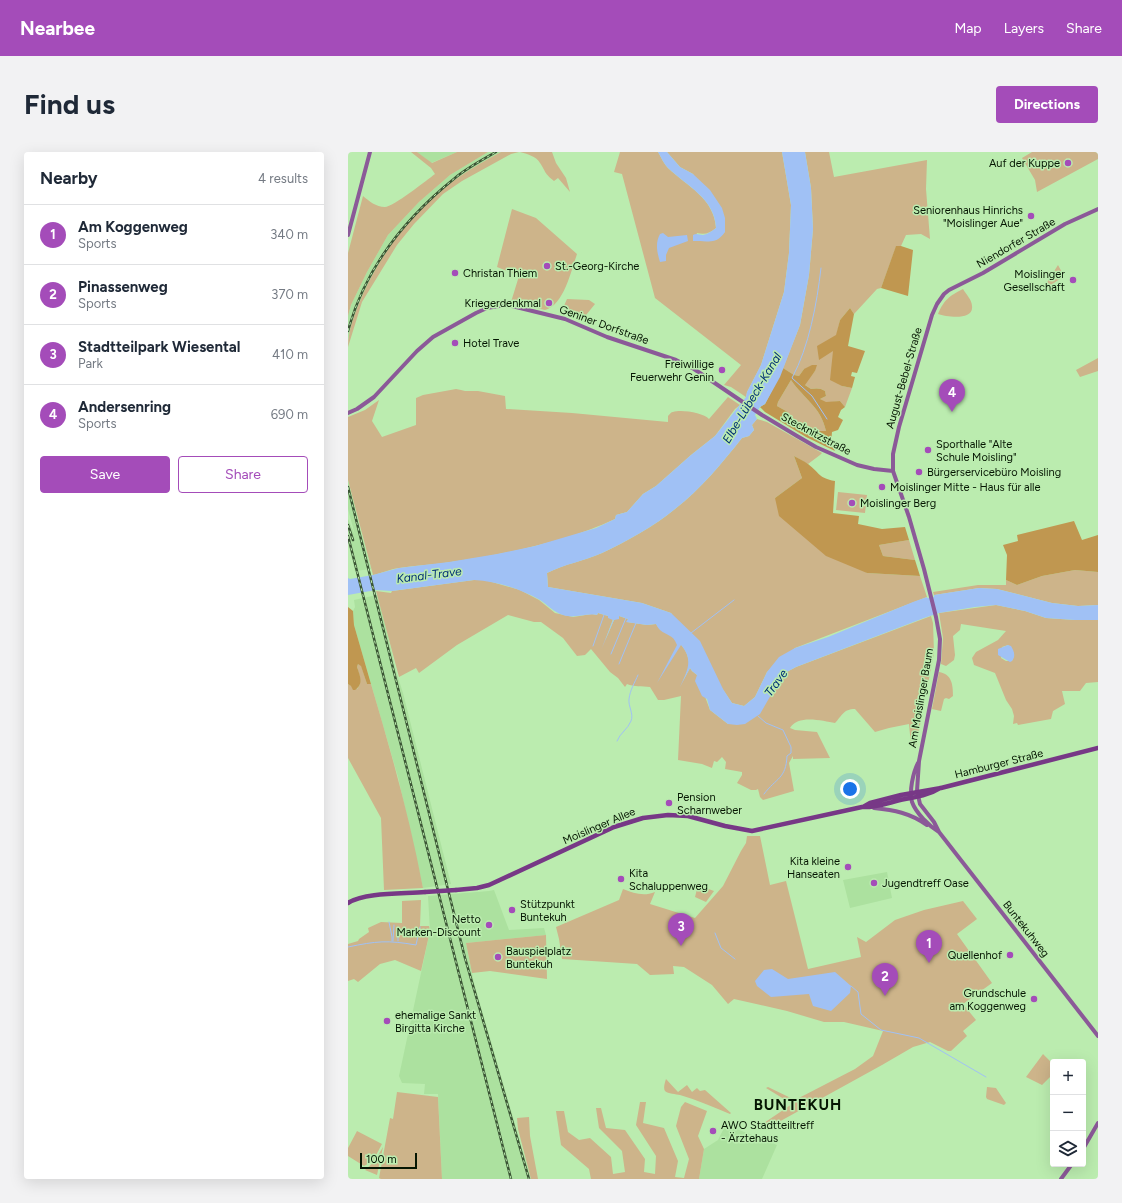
<!DOCTYPE html>
<html lang="en">
<head>
<meta charset="utf-8">
<style>
	body { margin:0; font-family:Figtree,sans-serif; background:#f2f2f3; color:#1f2937 }
	.controls { position:absolute; right:12px; bottom:12px; display:grid; overflow:hidden; border-radius:4px; box-shadow:0 4px 16px #0002 }
	.controls button { width:36px; height:36px; display:grid; place-items:center; padding:0; border:0; border-bottom:1px solid #e0e1e3; background:#fff; color:#1f2937; font:20px sans-serif }
	.scale { position:absolute; left:12px; bottom:10px; width:57px; box-sizing:border-box; padding-left:4px; border:2px solid #051602; border-top:0; font-size:11px; line-height:14px; white-space:nowrap; color:#051602; -webkit-text-stroke:3px #bbecaf; paint-order:stroke }
	.you { position:absolute; left:502px; top:637px; width:14px; height:14px; margin:-10px; border:3px solid #fff; border-radius:50%; background:#1a73e8; box-shadow:0 0 0 6px #1a73e833 }
	.badge { display:grid; place-items:center; width:26px; height:26px; border-radius:50%; background:#a44cb9; color:#fff; font-size:13px; font-weight:700 }
	.pin { position:absolute; translate:-50% -33px; filter:drop-shadow(0 1px 2px #0008) }
	.pin::after { content:''; position:absolute; top:21px; width:14px; height:12px; background:inherit; clip-path:polygon(0 0,100% 0,50% 100%) }
	.list { margin:0; padding:0; list-style:none }
	h2 { display:flex; justify-content:space-between; align-items:center; height:52px; margin:0; padding:0 16px; font-size:17px }
	h2 small { font-size:13px; font-weight:400; color:#747a83 }
	.list li { display:grid; grid-template-columns:26px 1fr auto; gap:12px; align-items:center; box-sizing:border-box; height:60px; padding:0 16px; border-top:1px solid #e0e1e3 }
	.list b { display:block; font-size:15px; white-space:nowrap }
	.list p { margin:0; font-size:13px; white-space:nowrap; color:#747a83 }
	.list em { font-size:13px; font-style:normal; color:#747a83 }
	.actions { display:flex; gap:8px; padding:12px 16px }
	.actions a { flex:1; padding:9px 0; border:1px solid #a44cb9; border-radius:4px; text-align:center; font-size:14px; color:#a44cb9 }
	.actions .main { background:#a44cb9; color:#fff }
	.icon { flex:none; width:22px; height:22px; fill:none; stroke:currentColor; stroke-width:2; stroke-linecap:round; stroke-linejoin:round }
	.map { position:relative; flex:none; width:750px; height:1027px; overflow:hidden; border-radius:4px }
	header { display:flex; align-items:center; gap:24px; box-sizing:border-box; height:56px; padding:0 20px; background:#a44cb9; color:#fff }
	header strong { font-size:19px }
	nav { display:flex; gap:22px; margin-inline-start:auto; font-size:14px }
	.intro { display:flex; align-items:center; justify-content:space-between; box-sizing:border-box; height:96px; padding:0 24px }
	h1 { margin:0; font-size:28px }
	.button { padding:10px 18px; border-radius:4px; background:#a44cb9; color:#fff; font-size:14px; font-weight:700 }
	main { display:flex; gap:24px; padding:0 24px }
	aside { flex:1; background:#fff; border-radius:4px; box-shadow:0 4px 16px #0002 }
	.map>svg:first-child { display:block }
	.built { fill:#ace19f }
	.green { fill:#cdb48a; fill-rule:evenodd }
	.forest { fill:#c09750; fill-rule:evenodd }
	.water { fill:#a0c1f5 }
	.lines { fill:none; stroke-linecap:round; stroke-linejoin:round }
	.stream { stroke:#a0c1f5; stroke-width:1 }
	.secondary { stroke:#8b5998; stroke-width:4 }
	.primary { stroke:#773886; stroke-width:4.5 }
	.rail-casing { stroke:#3a5434; stroke-width:2.5 }
	.rail { stroke:#bbecaf; stroke-width:1; stroke-dasharray:3; stroke-linecap:butt }
	.primary-bridge { stroke:#773886; stroke-width:4.5 }
	.poi-dot { fill:#a44cb9; stroke:#bbecaf; stroke-width:1.5 }
	.labels { text-anchor:middle; dominant-baseline:central; stroke-width:3; stroke-linejoin:round; paint-order:stroke }
	.poi-label { font-size:11px; fill:#051602; stroke:#bbecaf; text-anchor:start }
	.street-label { font-size:11px; fill:#051602; stroke:#bbecaf }
	.water-label { font-size:12px; font-style:italic; fill:#002e76; stroke:#bbecaf }
	.district-label { font-size:15px; font-weight:bold; letter-spacing:1px; fill:#051602; stroke:#bbecaf }
</style>
</head>
<body>
<header>
<strong>Nearbee</strong>
<nav><a>Map</a><a>Layers</a><a>Share</a></nav>
</header>
<div class="intro"><h1>Find us</h1><a class="button">Directions</a></div>
<main>
<aside>
<h2>Nearby<small>4 results</small></h2>
<ul class="list">
<li><span class="badge">1</span><div><b>Am Koggenweg</b><p>Sports</p></div><em>340 m</em></li>
<li><span class="badge">2</span><div><b>Pinassenweg</b><p>Sports</p></div><em>370 m</em></li>
<li><span class="badge">3</span><div><b>Stadtteilpark Wiesental</b><p>Park</p></div><em>410 m</em></li>
<li><span class="badge">4</span><div><b>Andersenring</b><p>Sports</p></div><em>690 m</em></li>
</ul>
<div class="actions"><a class="main">Save</a><a>Share</a></div>
</aside>
<div class="map">
<svg width="750" height="1027" viewBox="0 0 750 1027">
	<rect width="100%" height="100%" fill="#bbecaf"/>
	<path class="built" d="M69,0h40l-26,11z
		M140,0h13l-44,26 -19,15 -29,28 -15,20 -21,33 -16,34 -9,32v-24l3,-11 16,-33 21,-37 31,-33 31,-27z
		M0,328l10,41 13,48 -16,2 -7,-29v-23l7,16 -7,-26z
		M29,443l7,25 12,51 7,22 48,191 -28,4 -25,-111 -44,-152 -1,-14 2,-4 -1,-7z
		M539,720l5,26 -42,10 -7,-28z
		M146,738l15,40 35,-2 2,7 -80,8 8,40 57,196h-89l-4,-85h-14l1,-10 -23,-1 -3,-7 31,-145 -2,-35 61,-5z
		M381,974l48,19 -15,34h-63l5,-30 14,-9 6,-12 4,2z"/>
	<path class="green" d="M63,0h6l15,11 25,-11h31l-38,23 -31,27 -31,33 -21,37 -16,33 -3,11v-63l15,-57c6,5 13,11 22,11 8,0 42,-27 50,-33l-4,-6z
		M153,0h18l-8,2 -49,27 -19,13 -29,30 -17,21 -35,57 -14,45c0,-18 8,-37 15,-53 21,-46 52,-85 93,-115 14,-10 30,-19 45,-27z
		M172,0h32l4,11 10,15 4,14 -12,-14 -4,3c-10,-8 -8,-9 -14,-18 -4,-7 -13,-9 -20,-11z
		M272,0h38c3,5 6,12 10,16 20,19 46,30 48,60 -6,5 -11,7 -19,5l-3,8 31,-9 -32,-58 -13,-7 -13,-15h115l9,53 -2,48 -5,39 -23,73 -14,27 -1,5 -15,-10 -7,-2 17,-20 -86,-67 -33,-124 -8,-2z
		M457,0h24l5,25 93,-17 -1,29 4,50 -9,-5 -15,1 -5,11 -5,1 -15,41 -4,1 -23,25 -4,-6 -10,12 -7,31 9,35 10,2 -7,19 -5,-6 -14,2 -6,-4 6,-3 -1,-5c-4,-3 -9,-3 -14,-2l-7,-5 11,-13 -11,-2 -5,7 -5,-1 -11,-7 17,-43 9,-50 4,-46 -2,-41z
		M684,0h66v7l-61,33 -2,-12 -13,-22z
		M164,57l24,9 41,36c-6,17 -13,51 -32,56l-34,-8 8,-26 -22,-9z
		M710,113l6,11 -23,16z
		M615,137c3,5 9,11 9,17 2,15 -25,11 -34,8 6,-14 11,-18 25,-25z
		M219,147l22,1 6,4 -13,16 -15,-6 1,-4 -5,-2z
		M750,206v13l-18,6 -4,-7z
		M443,228c13,19 30,27 35,51h-8l-10,-5 -12,-5 -10,-10 -9,-5 1,-4z
		M108,237l5,1 4,1h13l27,5 1,13 66,4 96,9v-6c2,-2 3,-4 5,-4 8,-3 31,1 36,7l19,-22 12,8 -5,4 -20,27 -24,19 -35,31 -13,8 -16,18 -11,3 -1,4c-49,23 -110,35 -164,43 -17,3 -35,3 -52,6 -9,1 -17,5 -26,7l-25,-95v-63l17,-7 14,-10 -7,21 10,16 34,-12v-27l7,-3z
		M409,267l10,3 55,31 -2,2 -12,9 -14,-8 8,22 -27,20 92,75 53,3 7,21 -132,51 -28,24 -12,25 -11,9 -12,-3 -61,-90 -29,-10 -94,-16 -1,-14c17,-9 37,-12 55,-20 23,-11 53,-27 73,-44 26,-20 47,-46 67,-71l7,-2 5,-6 -2,-5z
		M490,340l29,3 -2,18 -29,-3z
		M561,388l6,20 -32,-4 -4,-11z
		M727,418l23,2v33l-20,1 -26,-3 -55,-14 -18,-1 -45,7 -1,-3 45,-7h28v-5l11,5 25,-9z
		M126,428h11l35,10 19,10 16,13 18,4 19,-3 5,1 1,-2 10,3 5,3 -8,22 9,-21 5,-4 9,3 -1,3 20,3 9,-1c4,6 6,6 12,9 11,7 22,19 21,33 -1,5 -4,10 -6,15l7,-13 2,3 5,4 13,35 18,14 44,-29 11,-21 13,-7 135,-51 2,7 1,30 -18,93 -5,-1 -2,-21 -20,4 -14,4 -20,-23c-12,0 -13,7 -20,14 -12,-2 -37,-9 -45,5l5,2 22,2 13,26 -37,1v-3l-4,7 5,28 -31,9 -3,-3 -2,-8 -2,1h-5l-14,-7 5,-8v-3l-17,-3 1,-7 -4,-5 -5,5 -3,-1 -2,7 -10,-4 -24,-4 3,-64 -17,4h-6l-8,-13c-8,-1 -16,0 -23,-3l-2,3 -7,-9 -8,-6 -19,-23 -6,6 -8,1 -14,-18 -22,-16h-7l-26,-7 -51,30 -38,28 -3,-5 -17,9 -23,-86 15,2 1,-2z
		M648,453l29,6 21,7 29,2h23v62l-12,1 -6,8h-18l3,13 -12,7 -2,8 -33,6 -1,-2 -4,1 1,-8 -2,-7 -6,-9 -11,-27 -21,-8 -2,-7 4,-6 22,-12 8,-9 -45,-7 -1,6 -7,6 2,19 -1,5 -8,6 -5,-2 2,-26 -4,-25zM660,493c6,6 7,9 4,16h-6l-5,-3 1,-11z
		M10,512l3,1 6,19h4c20,67 39,135 52,204l-39,2 -3,-72 -33,-60v-74l9,5c6,-7 2,-14 0,-22z
		M591,520c13,2 14,13 14,24l-4,3 -3,-1 -2,1 -3,12 -9,-2z
		M399,684h13l10,49 16,-4 22,88 53,-12 -4,-20 9,5 29,-22 29,-10 39,-9 14,18 -20,15 35,49 -29,21 13,16 -13,11 4,5 -16,15h-3l-18,-9 -17,5 -31,18 -116,64 -4,-2 2,-4 28,-19 -26,-16 2,-1 27,13 60,-31 18,-13 10,-25 -39,-9h-20l-37,-11 -53,-12 -6,5 -16,-19 -28,-18 -11,-1 1,8 -24,1 -13,-11 -75,-5 -3,-20 -3,-12 63,-27 4,-11c11,4 20,8 32,3l-5,12 45,14 28,-32 18,-35 5,-8z
		M350,733l16,6 -8,11 -11,-5z
		M73,748l-1,26h9l1,5 -9,40 -26,-11 -15,4 -22,18 -4,-3 -6,2v-37l10,-3 1,-2 10,-7 -1,-4 13,-6 21,1v-22z
		M198,783l1,44 -57,-8 -18,2 -6,-30z
		M695,902l10,10v10l-11,11 -16,-8z
		M318,927l12,13 9,-7 5,7 5,-4 3,3 5,-1 26,23 -1,1c-17,-7 -33,-14 -50,-19 -4,-1 -12,-1 -15,-4 -2,-3 0,-9 1,-12z
		M639,935l9,1 10,15 -2,2 -17,-6 -1,-2z
		M49,940l41,5 4,82h-61l-2,-1 11,-60 3,1z
		M292,950h6l-3,21 21,5 14,33 -3,16 9,1 5,-19 -13,-33 5,-19 4,-5 22,9 -9,25 6,13 -5,30h-108l-2,-10 -28,-24 -5,-34h8l4,21 11,8 11,-2 21,19 2,17 12,-2 -3,-21 -23,-23 -3,-20h5l5,20 19,2 20,29 -1,13 11,2 1,-18 -20,-31z
		M181,965l1,19 8,43h-7l-13,-50 -1,-11z
		M9,979l25,13 -9,17 -9,5 -16,-10v-8z
		M35,995l-6,28 -12,-5 9,-8z"/>
	<path class="forest" d="M548,94h5l12,4 -5,46 -27,-8z
		M502,156l4,6 -6,32 17,5 -8,22 -5,-1 -1,4 4,1 -3,11 -10,-2 -12,-6 3,-29 -14,9 -2,-14 19,-11 4,-15z
		M464,213h5l-2,6 -10,14 6,4c5,-1 10,-1 14,2l1,5 -6,3 6,3 14,-1 5,6 -4,3 -3,7 5,3 -5,10 -6,2 -1,12 4,7 -29,-14 -41,-25 -5,-5 5,-3 18,-36 11,7 5,1 5,-7zM443,228c13,19 30,27 35,51h-8l-10,-5 -12,-5 -10,-10 -9,-5 1,-4z
		M446,304c4,2 10,5 14,8 12,9 10,14 27,17l-2,32 26,3 -1,8 24,5 23,-2 4,13 -30,5 4,11 32,4 5,16 -53,-3 -41,-17 -47,-40 -4,-18 27,-20z
		M726,369l8,19 16,-5v37l-23,-2 -33,6 -25,9 -11,-5 1,-25 -4,-10 15,-4 -1,-6z
		M0,455l5,4 1,14 17,59h-4l-6,-18 -3,-2 -1,3c3,9 7,17 -2,23h-2l-2,-4 -3,-2z"/>
	<path class="water" d="M310,0h9l13,15 13,7 17,16 12,18 3,10v14c-10,14 -17,8 -32,9v-6c4,-2 6,0 10,0 5,-1 9,-4 13,-7 -1,-29 -29,-42 -48,-60 -4,-4 -7,-11 -10,-16z
		M434,0h23l6,36 2,41 -4,46 -9,50 -20,52 -15,27 -5,3 -5,8 2,4 -5,6 2,5 -5,6 -7,2c-20,25 -41,51 -67,71 -20,17 -50,33 -73,44 -18,8 -37,11 -55,20l1,14 94,16 29,10 29,28 23,48 9,14 12,3 11,-9 12,-25 12,-15 16,-9 33,-11 85,-35 14,-5v1l7,-1v-2l45,-7 18,1 55,14 26,3 20,-1v15h-23l-29,-2 -21,-7 -29,-6 -21,2 -36,6 -15,5 -128,49 -13,7 -23,40 -15,10 -8,1 -9,-1 -18,-14 -3,-11 -5,-3 -7,-15 2,-6 -5,-4 -2,-3 -10,19c7,-16 14,-27 1,-42l-24,38 20,-38c-4,-11 -10,-9 -17,-15 -2,-2 -3,-4 -4,-6l-9,1 -21,-3 2,-3 -9,-3v3l-5,1 -13,30 12,-30 -5,-2v-2l-10,-3 -1,2c-12,-2 -23,4 -34,0 -10,-3 -15,-10 -23,-15 -19,-11 -44,-19 -66,-20l-82,11 -16,-1 -28,5v-17l2,1 23,-4 26,-7 50,-6 48,-8 38,-8 61,-18 19,-9 1,-4 11,-3 16,-18 13,-8 35,-31 24,-19 31,-39 1,-5 14,-27 23,-73 5,-39 2,-48z
		M315,81l5,4 19,-2 1,6 -19,7 -3,7v6l-6,1c-3,-10 -5,-19 0,-28z
		M660,493l3,1c3,5 5,10 1,15l-2,1 -12,-7v-6z
		M424,817l16,10 47,-7 16,14 -1,7 -19,18 -18,-5 -4,-12 -38,3 -14,-11 -2,-5 9,-11z"/>
	<g class="lines">
		<path class="stream" d="M473,116c-4,35 -12,79 -29,110l20,18 15,23
			M343,481l43,-33
			M245,494l11,-31
			M263,502l15,-36
			M271,512l17,-41
			M410,564l8,7 17,7 8,17v6l-4,3c-1,23 -11,22 -23,38
			M269,589c3,-8 11,-12 14,-20 3,-7 -3,-15 -2,-22 1,-9 6,-17 9,-24
			M41,770l3,15v4
			M57,779l13,3
			M367,781l6,15 14,11
			M45,789l1,-16
			M50,789v-11
			M0,795c29,-6 39,-7 68,-2l4,-18
			M503,834l7,6 3,22 20,16 38,8 67,39"/>
		<path class="secondary" d="M750,57l-33,15 -82,49 -34,17 -5,4 -7,10 -5,11 -33,112 -6,27v17l16,46 15,52 12,48 4,22 -1,21 -20,101 -2,30 3,13 14,18 5,10 159,204
			M0,83l22,-83
			M0,261l9,-4 17,-12 43,-46 16,-14 43,-24 11,-5 12,-2h13l53,13 42,18 69,23 18,9 68,46 35,21 19,11 41,18 17,4 19,2
			M570,611c-5,10 -9,28 -6,39 4,11 17,24 27,30
			M526,656c20,2 36,5 53,17
			M735,997l15,-26
			M713,1027l11,-15"/>
		<path class="primary" d="M515,655l7,-4 31,-8 40,-7 157,-40
			M108,738l21,-2 12,-3 125,-58 29,-9 25,-3 20,1 37,10 27,5 110,-24c14,1 28,-5 43,-8 12,-2 24,-4 35,-11
			M0,751c17,-11 56,-9 77,-11"/>
		<defs>
			<path id="rail" d="M0,179c17,-63 57,-113 107,-153 12,-10 27,-18 41,-26
				M0,335l117,471 64,221
				M0,373l5,15
				M0,384l163,643"/>
		</defs>
		<use href="#rail" class="rail-casing"/>
		<use href="#rail" class="rail"/>
		<path class="primary-bridge" d="M77,740l31,-2"/>
	</g>
	<g class="poi-dot">
		<circle cx="720" cy="11" r="4"/>
		<circle cx="683" cy="64" r="4"/>
		<circle cx="199" cy="114" r="4"/>
		<circle cx="107" cy="121" r="4"/>
		<circle cx="725" cy="128" r="4"/>
		<circle cx="201" cy="151" r="4"/>
		<circle cx="107" cy="191" r="4"/>
		<circle cx="374" cy="218" r="4"/>
		<circle cx="580" cy="298" r="4"/>
		<circle cx="571" cy="320" r="4"/>
		<circle cx="534" cy="335" r="4"/>
		<circle cx="504" cy="351" r="4"/>
		<circle cx="321" cy="651" r="4"/>
		<circle cx="500" cy="715" r="4"/>
		<circle cx="273" cy="727" r="4"/>
		<circle cx="526" cy="731" r="4"/>
		<circle cx="164" cy="758" r="4"/>
		<circle cx="141" cy="773" r="4"/>
		<circle cx="662" cy="803" r="4"/>
		<circle cx="150" cy="805" r="4"/>
		<circle cx="686" cy="847" r="4"/>
		<circle cx="39" cy="869" r="4"/>
		<circle cx="365" cy="979" r="4"/>
	</g>
	<g class="labels">
		<g class="poi-label">
			<text x="712" y="11" text-anchor="end">Auf der Kuppe</text>
			<text x="675" y="58" text-anchor="end">Seniorenhaus Hinrichs<tspan x="675" dy="13">"Moislinger Aue"</tspan></text>
			<text x="207" y="114">St.-Georg-Kirche</text>
			<text x="115" y="121">Christan Thiem</text>
			<text x="717" y="122" text-anchor="end">Moislinger<tspan x="717" dy="13">Gesellschaft</tspan></text>
			<text x="193" y="151" text-anchor="end">Kriegerdenkmal</text>
			<text x="115" y="191">Hotel Trave</text>
			<text x="366" y="212" text-anchor="end">Freiwillige<tspan x="366" dy="13">Feuerwehr Genin</tspan></text>
			<text x="588" y="292">Sporthalle "Alte<tspan x="588" dy="13">Schule Moisling"</tspan></text>
			<text x="579" y="320">Bürgerservicebüro Moisling</text>
			<text x="542" y="335">Moislinger Mitte - Haus für alle</text>
			<text x="512" y="351">Moislinger Berg</text>
			<text x="329" y="645">Pension<tspan x="329" dy="13">Scharnweber</tspan></text>
			<text x="492" y="709" text-anchor="end">Kita kleine<tspan x="492" dy="13">Hanseaten</tspan></text>
			<text x="281" y="721">Kita<tspan x="281" dy="13">Schaluppenweg</tspan></text>
			<text x="534" y="731">Jugendtreff Oase</text>
			<text x="172" y="752">Stützpunkt<tspan x="172" dy="13">Buntekuh</tspan></text>
			<text x="133" y="767" text-anchor="end">Netto<tspan x="133" dy="13">Marken-Discount</tspan></text>
			<text x="158" y="799">Bauspielplatz<tspan x="158" dy="13">Buntekuh</tspan></text>
			<text x="654" y="803" text-anchor="end">Quellenhof</text>
			<text x="678" y="841" text-anchor="end">Grundschule<tspan x="678" dy="13">am Koggenweg</tspan></text>
			<text x="47" y="863">ehemalige Sankt<tspan x="47" dy="13">Birgitta Kirche</tspan></text>
			<text x="373" y="973">AWO Stadtteiltreff<tspan x="373" dy="13">- Ärztehaus</tspan></text>
		</g>
		<g class="street-label">
			<text transform="translate(668 91) rotate(-30)">Niendorfer Straße</text>
			<text transform="translate(256 173) rotate(20)">Geniner Dorfstraße</text>
			<text transform="translate(556 226) rotate(-74)">August-Bebel-Straße</text>
			<text transform="translate(468 282) rotate(28)">Stecknitzstraße</text>
			<text transform="translate(573 546) rotate(-80)">Am Moislinger Baum</text>
			<text transform="translate(651 612) rotate(-14)">Hamburger Straße</text>
			<text transform="translate(251 674) rotate(-23)">Moislinger Allee</text>
			<text transform="translate(678 777) rotate(52)">Buntekuhweg</text>
		</g>
		<g class="water-label">
			<text transform="translate(404 246) rotate(-59)">Elbe-Lübeck-Kanal</text>
			<text transform="translate(81 423) rotate(-7)">Kanal-Trave</text>
			<text transform="translate(428 531) rotate(-54)">Trave</text>
		</g>
		<g class="district-label">
			<text x="450" y="953">BUNTEKUH</text>
		</g>
	</g>
</svg>
<div class="controls">
<button>+</button>
<button>−</button>
<button><svg class="icon" aria-label="layers" viewBox="0 0 24 24"><path d="M12 4l9 5-9 5-9-5zM3 14l9 5 9-5"/></svg></button>
</div>
<div class="scale">100 m</div>
<div class="you"></div>
<div class="pin badge" style="left:581px;top:811px">1</div>
<div class="pin badge" style="left:537px;top:844px">2</div>
<div class="pin badge" style="left:333px;top:794px">3</div>
<div class="pin badge" style="left:604px;top:260px">4</div>
</div>
</main>
</body>
</html>
